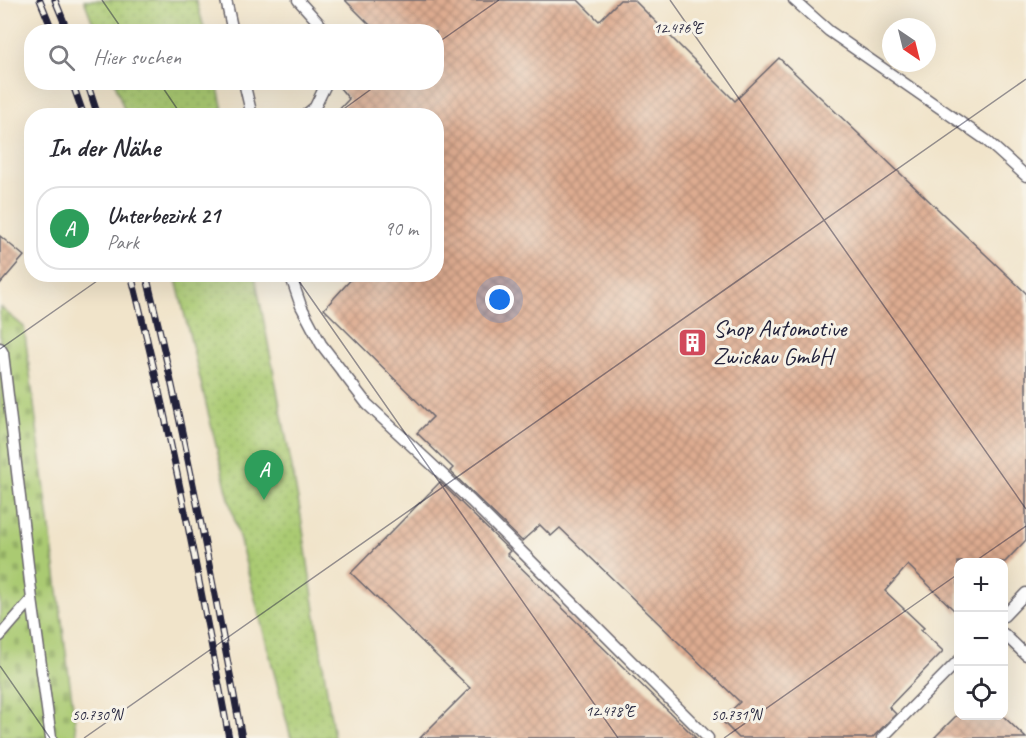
<!DOCTYPE html>
<html lang="de">
<head>
<meta charset="utf-8">
<style>
	body { margin:0; font-family:Caveat,sans-serif; background:#f7f7f7; color:#2b2b33 }
	.controls { position:absolute; right:18px; bottom:18px; display:grid; overflow:hidden; border-radius:12px; box-shadow:0 6px 24px #0002 }
	.controls button { width:54px; height:54px; display:grid; place-items:center; padding:0; border:0; border-bottom:2px solid #e1e1e2; background:#fff; color:#2b2b33; font:30px sans-serif }
	.compass { position:absolute; left:882px; top:18px; width:54px; height:54px; border-radius:50%; background:#fff; box-shadow:0 6px 24px #0002; rotate:145deg }
	.you { position:absolute; left:500px; top:300px; width:21px; height:21px; margin:-15px; border:4px solid #fff; border-radius:50%; background:#1a73e8; box-shadow:0 0 0 9px #1a73e833 }
	.badge { display:grid; place-items:center; width:39px; height:39px; border-radius:50%; background:#1a73e8; color:#fff; font-size:20px; font-weight:700 }
	.pin { position:absolute; translate:-50% -50px; filter:drop-shadow(0 2px 3px #0008) }
	.pin::after { content:''; position:absolute; top:32px; width:21px; height:18px; background:inherit; clip-path:polygon(0 0,100% 0,50% 100%) }
	.list { margin:0; padding:0; list-style:none }
	h2 { display:flex; justify-content:space-between; align-items:center; height:78px; margin:0; padding:0 24px; font-size:26px }
	h2 small { font-size:20px; font-weight:400; color:#7c7c81 }
	.list li { display:grid; grid-template-columns:39px 1fr auto; gap:18px; align-items:center; box-sizing:border-box; height:84px; margin:0 12px 12px; padding:0 12px; border:2px solid #e1e1e2; border-radius:24px }
	.list b { display:block; font-size:22px; white-space:nowrap }
	.list p { margin:0; font-size:20px; white-space:nowrap; color:#7c7c81 }
	.list em { font-size:20px; font-style:normal; color:#7c7c81 }
	.icon { flex:none; width:33px; height:33px; fill:none; stroke:currentColor; stroke-width:2; stroke-linecap:round; stroke-linejoin:round }
	.map { position:relative; flex:none; width:1026px; height:738px; overflow:hidden }
	.search { position:absolute; background:#fff; box-shadow:0 6px 24px #0002; left:24px; top:24px; width:420px; height:66px; display:flex; align-items:center; gap:15px; box-sizing:border-box; padding:0 21px; border-radius:24px; color:#7c7c81; font-size:22px }
	.panel { position:absolute; background:#fff; box-shadow:0 6px 24px #0002; left:24px; top:108px; width:420px; height:174px; border-radius:24px }
	.map>svg:first-child { display:block }
	.cemetery { fill:url(#cemetery-stones); stroke:#667656; stroke-width:1.5 }
	.garden { fill:url(#garden-dots); stroke:#667656; stroke-width:1.5 }
	.building { fill:url(#building-cross-hatch) }
	.lines { fill:none; stroke-linecap:round; stroke-linejoin:round }
	.lane-casing { stroke:#6a666d; stroke-width:13 }
	.lane { stroke:#fff; stroke-width:10 }
	.rail-casing { stroke:#22223b; stroke-width:7 }
	.rail { stroke:#f7f3e8; stroke-width:4.5; stroke-dasharray:14; stroke-linecap:butt }
	.ticks { fill:none; stroke:#22223b; stroke-width:1.5; stroke-opacity:0.45 }
	.labels { text-anchor:middle; dominant-baseline:central; stroke-width:6; stroke-linejoin:round; paint-order:stroke }
	.poi-label { font-size:24px; fill:#22223b; stroke:#f7f3e8; text-anchor:start }
	.ticks-label { font-size:15px; text-anchor:middle; fill:#22223b; stroke:#f7f3e8; stroke-width:6; stroke-linejoin:round; paint-order:stroke }
</style>
</head>
<body>
<div class="map">
<svg width="1026" height="738" viewBox="0 0 1026 738">
	<defs>
		<pattern id="cemetery-stones" width="16" height="16" patternUnits="userSpaceOnUse" patternTransform="scale(1.5)"><rect width="16" height="16" fill="#aaca72"/><path d="M2 7V4a2 2 0 0 1 4 0v3zM10 15v-3a2 2 0 0 1 4 0v3z" fill="#92ad64"/></pattern>
		<pattern id="garden-dots" width="8" height="8" patternUnits="userSpaceOnUse" patternTransform="scale(1.5)"><rect width="8" height="8" fill="#aaca72"/><path d="M2 2h.1M6 6h.1" fill="none" stroke="#92ad64" stroke-width="1.8" stroke-linecap="round"/></pattern>
		<pattern id="building-cross-hatch" width="8" height="8" patternUnits="userSpaceOnUse" patternTransform="scale(1.5)"><rect width="8" height="8" fill="#deac90"/><path d="M0 0l8 8M0 8l8-8" fill="none" stroke="#b48c77"/></pattern>
	</defs>
	<rect width="100%" height="100%" fill="#f7f3e8"/>
	<filter id="ink" filterUnits="userSpaceOnUse"><feTurbulence type="fractalNoise" baseFrequency=".0167" numOctaves="2"/><feDisplacementMap in="SourceGraphic" scale="12" xChannelSelector="R" yChannelSelector="G"/><feConvolveMatrix kernelMatrix="1 2 1 2 8 2 1 2 1" color-interpolation-filters="sRGB"/></filter>
	<filter id="wash" filterUnits="userSpaceOnUse"><feTurbulence type="fractalNoise" baseFrequency=".008" numOctaves="4" result="noise"/><feDisplacementMap in="SourceGraphic" scale="24" xChannelSelector="R" yChannelSelector="G"/><feGaussianBlur stdDeviation="1.35" result="paint"/><feColorMatrix in="noise" values="0 0 0 0 0 0 0 0 0 0 0 0 0 0 0 0 0 1.4 0 .05"/><feComposite in="paint" operator="in"/></filter>
	<g filter="url(#wash)">
		<rect width="100%" height="100%" fill="#f1e4ca"/>
		<path class="cemetery" d="M0,307l24,20 53,411h-77z"/>
		<path class="garden" d="M84,0h112l9,31h-109z
			M115,83h102l7,32h-98z
			M175,275h80l45,235 34,228h-43l-64,-247z"/>
		<g id="blocks">
			<path class="building" d="M345,0h233l21,21 21,-21h14l101,101 44,-43 247,235v247l-21,22h-47v52l-50,-49 -23,26 39,37 -3,2 22,21 -54,56 7,7 -24,24h-133l-18,-18 19,-18 -180,-174 -9,8 -11,-11 -18,16 -72,-70 3,-3 -36,-35 16,-16 -109,-108 32,-35h80v-158h-103l16,-17 -14,-17h101v-50h-59z
				M0,236l24,20 -24,28z
				M440,482l70,69 -3,3 189,184h-276l50,-50 -119,-115z
				M956,716h47l23,22h-92z"/>
		</g>
	</g>
	<g filter="url(#ink)">
		<use href="#blocks" fill-opacity="0" stroke="#6a666d" stroke-width="1.5"/>
		<g class="lines">
			<defs>
				<path id="lane" d="M226,0l7,32
					M298,0l29,32
					M794,0l35,31 157,109 40,36
					M244,82l8,34
					M304,116l11,-9 12,-25
					M290,274l11,32 20,38 46,60 104,97 237,237
					M0,348l3,5 29,246 19,139
					M1004,616l22,-23
					M1004,634l22,21
					M0,636l32,-37
					M882,738l76,-77"/>
			</defs>
			<use href="#lane" class="lane-casing"/>
			<use href="#lane" class="lane"/>
			<defs>
				<path id="rail" d="M40,0l13,32
					M55,0l13,32
					M72,82l12,34
					M87,82l11,34
					M131,274c39,154 69,309 98,464
					M146,274c38,154 67,309 96,464"/>
			</defs>
			<use href="#rail" class="rail-casing"/>
			<use href="#rail" class="rail"/>
		</g>
	</g>
	<path class="ticks" d="M102,0l22,32M670,0l356,509M436,44l63,-44M159,82l23,34M334,116l47,-34M294,274l324,464M0,349l107,-75M974,562l52,-36M0,666l50,72M84,738l942,-659M724,738l234,-164"/>
	<defs>
		<symbol id="building-square" viewBox="-11 -11 22 22"><rect x="-9" y="-9" width="18" height="18" rx="4" fill="#d1495b" stroke="#f7f3e8"/><path d="M-4-6H4V6H1V3H-1V6H-4ZM-2.5-4.3h1.7v1.8h-1.7ZM.8-4.3h1.7v1.8H.8ZM-2.5-1h1.7V.8h-1.7ZM.8-1h1.7V.8H.8Z" fill="#fff"/></symbol>
	</defs>
	<g fill-rule="evenodd">
		<use href="#building-square" x="676" y="326" width="33" height="33"/>
	</g>
	<g class="labels">
		<g class="poi-label">
			<text x="713" y="328">Snop Automotive<tspan x="713" dy="28">Zwickau GmbH</tspan></text>
		</g>
	</g>
	<g class="ticks-label">
		<text x="678" y="33">12.476°E</text>
		<text x="610" y="716">12.478°E</text>
		<text x="97" y="720">50.730°N</text>
		<text x="736" y="720">50.731°N</text>
	</g>
</svg>
<div class="controls">
<button>+</button>
<button>−</button>
<button><svg class="icon" aria-label="locate" viewBox="0 0 24 24"><circle cx="12" cy="12" r="6"/><path d="M12 2v4M12 18v4M2 12h4M18 12h4"/></svg></button>
</div>
<svg class="compass" viewBox="-18 -18 36 36"><path d="M0-13l5 13h-10z" fill="#e53935"/><path d="M0 13l5-13h-10z" fill="#7c7c81"/></svg>
<div class="you"></div>
<div class="pin badge" style="left:264px;top:500px;background:#2e9e5b">A</div>
<div class="search"><svg class="icon" aria-label="search" viewBox="0 0 24 24"><circle cx="10" cy="10" r="6"/><path d="M15 15l6 6"/></svg>Hier suchen</div>
<section class="panel">
<h2>In der Nähe<small></small></h2>
<ul class="list">
<li><span class="badge" style="background:#2e9e5b">A</span><div><b>Unterbezirk 21</b><p>Park</p></div><em>90 m</em></li>
</ul>
</section>
</div>
</body>
</html>
